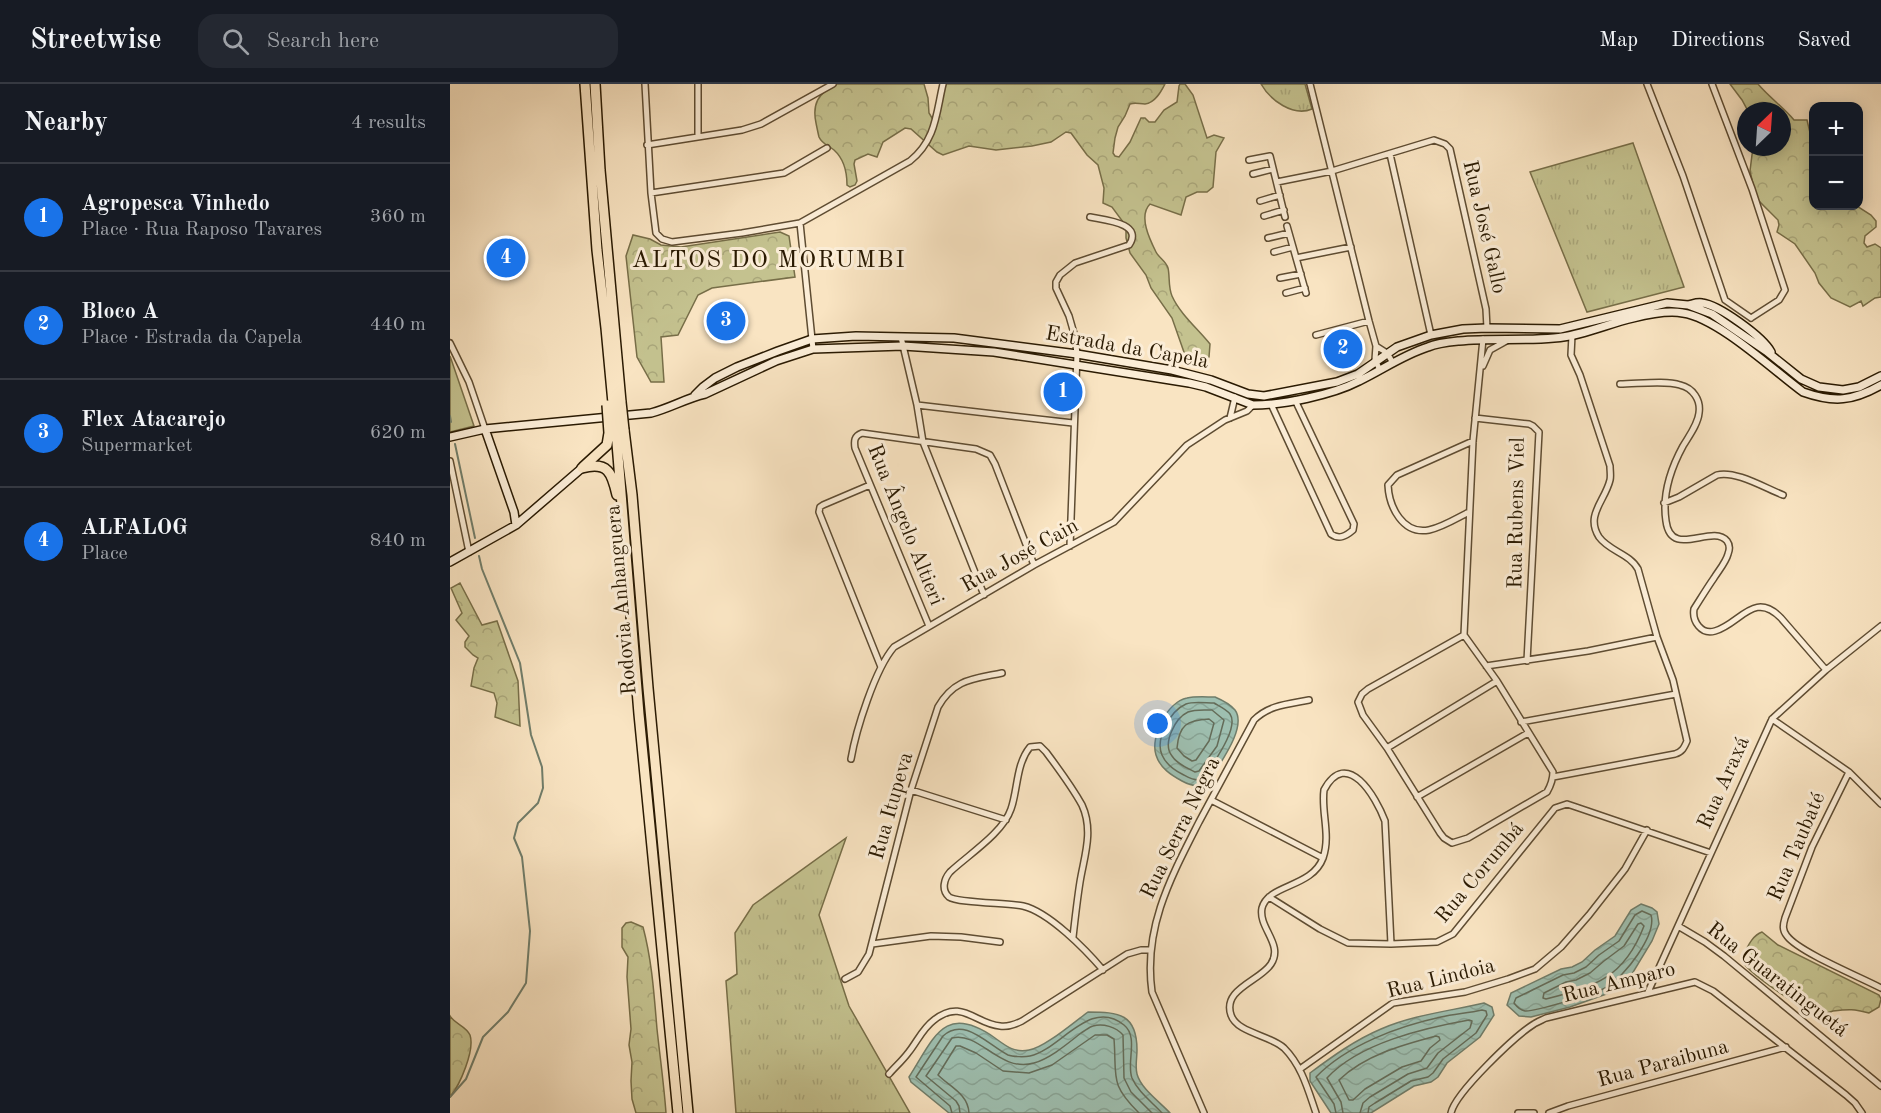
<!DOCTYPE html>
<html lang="en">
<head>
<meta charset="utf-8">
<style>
	body { margin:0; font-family:"Old Standard TT",serif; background:#242831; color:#f1f3f6 }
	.controls { position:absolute; right:18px; top:18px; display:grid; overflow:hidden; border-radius:12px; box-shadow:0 3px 15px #0003 }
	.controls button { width:54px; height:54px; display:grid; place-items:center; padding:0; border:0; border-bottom:2px solid #363941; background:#171b24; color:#f1f3f6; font:30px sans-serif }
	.compass { position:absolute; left:1287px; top:18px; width:54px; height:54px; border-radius:50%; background:#171b24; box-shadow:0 3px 15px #0003; rotate:25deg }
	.you { position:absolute; left:708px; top:640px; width:21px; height:21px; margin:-15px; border:4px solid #fff; border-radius:50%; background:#1a73e8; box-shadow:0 0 0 9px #1a73e833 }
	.badge { display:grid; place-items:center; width:39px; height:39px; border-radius:50%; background:#1a73e8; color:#fff; font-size:20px; font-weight:700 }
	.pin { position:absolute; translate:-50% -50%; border:3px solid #fff; box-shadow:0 2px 6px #0006 }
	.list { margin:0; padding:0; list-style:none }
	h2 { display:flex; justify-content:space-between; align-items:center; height:78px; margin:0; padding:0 24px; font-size:26px }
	h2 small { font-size:20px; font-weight:400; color:#9ea1a6 }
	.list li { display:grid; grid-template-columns:39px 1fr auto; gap:18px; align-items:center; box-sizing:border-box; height:108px; padding:0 24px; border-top:2px solid #363941 }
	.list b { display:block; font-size:22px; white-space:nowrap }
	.list p { margin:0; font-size:20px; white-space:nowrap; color:#9ea1a6 }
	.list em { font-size:20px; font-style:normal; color:#9ea1a6 }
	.icon { flex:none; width:33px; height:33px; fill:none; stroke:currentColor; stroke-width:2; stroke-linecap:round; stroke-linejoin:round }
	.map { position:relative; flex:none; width:1431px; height:1029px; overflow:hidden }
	header { display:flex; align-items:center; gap:36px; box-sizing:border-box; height:84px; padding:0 30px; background:#171b24; border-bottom:2px solid #363941 }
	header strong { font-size:28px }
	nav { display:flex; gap:33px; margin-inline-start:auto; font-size:21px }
	.search { width:420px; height:54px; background:#242831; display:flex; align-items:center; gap:15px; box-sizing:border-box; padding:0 21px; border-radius:18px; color:#9ea1a6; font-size:22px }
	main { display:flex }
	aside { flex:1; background:#171b24 }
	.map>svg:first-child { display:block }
	.grass { fill:url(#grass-tufts); stroke:#776e48; stroke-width:1.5 }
	.forest { fill:url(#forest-crowns); stroke:#776e48; stroke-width:1.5 }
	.green { fill:#c4c28f; stroke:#776e48; stroke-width:1.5 }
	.water { fill:url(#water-waves); stroke:#707d6a; stroke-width:1.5 }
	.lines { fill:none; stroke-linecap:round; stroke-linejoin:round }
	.shore { stroke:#646c59; stroke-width:1.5 }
	.stream { stroke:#707d6a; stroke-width:2 }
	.street-casing { stroke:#5e4c32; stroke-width:8 }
	.secondary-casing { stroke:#2a1a02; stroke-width:10 }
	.highway-casing { stroke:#2a1a02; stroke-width:12 }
	.street { stroke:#fbedd7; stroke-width:5 }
	.secondary { stroke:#fbedd7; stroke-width:7 }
	.highway { stroke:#f9e4c2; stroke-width:9 }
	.highway-bridge-casing { stroke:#2a1a02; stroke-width:12; stroke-linecap:butt }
	.highway-bridge { stroke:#f9e4c2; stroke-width:9 }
	.labels { text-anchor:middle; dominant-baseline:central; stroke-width:6; stroke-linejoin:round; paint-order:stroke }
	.street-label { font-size:21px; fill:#2a1a02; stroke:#fbedd7 }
	.quarter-label { font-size:24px; letter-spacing:1.5px; fill:#2a1a02; stroke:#fbedd7 }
</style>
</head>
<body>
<header>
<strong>Streetwise</strong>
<div class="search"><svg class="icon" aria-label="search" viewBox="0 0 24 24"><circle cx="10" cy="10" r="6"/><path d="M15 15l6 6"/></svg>Search here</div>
<nav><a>Map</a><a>Directions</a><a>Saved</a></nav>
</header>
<main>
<aside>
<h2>Nearby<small>4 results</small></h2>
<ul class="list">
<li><span class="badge">1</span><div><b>Agropesca Vinhedo</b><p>Place · Rua Raposo Tavares</p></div><em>360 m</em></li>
<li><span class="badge">2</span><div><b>Bloco A</b><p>Place · Estrada da Capela</p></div><em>440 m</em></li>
<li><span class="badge">3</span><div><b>Flex Atacarejo</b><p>Supermarket</p></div><em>620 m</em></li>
<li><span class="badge">4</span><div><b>ALFALOG</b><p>Place</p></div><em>840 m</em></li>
</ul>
</aside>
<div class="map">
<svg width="1431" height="1029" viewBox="0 0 1431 1029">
	<defs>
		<pattern id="grass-tufts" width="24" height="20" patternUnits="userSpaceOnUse" patternTransform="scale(1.5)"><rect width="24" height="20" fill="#c4c28f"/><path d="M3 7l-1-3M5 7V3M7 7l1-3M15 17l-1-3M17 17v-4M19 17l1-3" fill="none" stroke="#a9a67a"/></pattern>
		<pattern id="forest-crowns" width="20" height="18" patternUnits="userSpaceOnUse" patternTransform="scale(1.5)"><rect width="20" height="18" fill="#c4c28f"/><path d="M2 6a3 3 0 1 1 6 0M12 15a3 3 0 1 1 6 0" fill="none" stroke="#a9a67a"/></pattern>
		<pattern id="water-waves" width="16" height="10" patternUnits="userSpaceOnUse" patternTransform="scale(1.5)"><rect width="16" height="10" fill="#9ebfb0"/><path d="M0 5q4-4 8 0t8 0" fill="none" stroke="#88a496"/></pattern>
	</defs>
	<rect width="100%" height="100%" fill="#f9e4c2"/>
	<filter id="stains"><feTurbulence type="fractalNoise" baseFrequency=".00333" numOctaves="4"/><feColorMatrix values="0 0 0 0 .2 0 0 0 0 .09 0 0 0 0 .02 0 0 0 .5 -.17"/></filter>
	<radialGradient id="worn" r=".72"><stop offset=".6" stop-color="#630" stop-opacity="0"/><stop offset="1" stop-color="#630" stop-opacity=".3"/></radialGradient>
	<path class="grass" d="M811,0h44l7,25c-19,8 -42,-9 -51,-25z
		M1183,59l51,144 -97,25 -57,-140z
		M396,754l-27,77 30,91 61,107h-174l-10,-132 11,-7 -2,-41 18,-28z"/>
	<path class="forest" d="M385,0h89l4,14 1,15 3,5 5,-6 9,-28h219c-4,8 -10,19 -20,20 -6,0 -9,-2 -15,0l-5,12 -7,11 -3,11 -2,15 2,3 4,1 11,-15 11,-24h4l4,4h6l9,-12 13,-8 2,-16 1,-2h5l8,11 14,43 7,-3 10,3 -8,14 -3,35 -6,5h-10l-11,5 -5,18 -31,-11c-12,12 0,36 6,48 3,6 10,9 12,16 2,8 0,19 4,28 8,18 26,33 38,48l-1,13 -5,5 -5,2 -7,-2 -7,-7 -13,-37 -21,-30 -5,-13 -16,-22 -4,-15v-12l-14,-19 -9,-4 1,-15 -6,-23 -11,-10 -16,-22 -5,-1 -15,10 -19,4 -36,4 -27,-4 -26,9 -6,-3 -26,-23 -6,-1 -22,14 -6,15 -9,-3 -13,6 -1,4 3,17 -2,4 -5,2 -3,-2c0,-13 -3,-26 -13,-35 -5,-4 -12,-6 -15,-13 -1,-4 -2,-9 -3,-14 -4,-19 2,-29 19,-39z
		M1280,0h28c11,13 25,23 36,36h13l4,17 2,3 1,66h35v3l8,-3 14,9 5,6v6l-11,9 -1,7 3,4 8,-3 6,4v49l-6,1 -12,8 -2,-5 -11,6 -19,-9 -12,-15 -4,-10 -20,-29 -18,-12 2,-7 -1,-5 -21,-21 -2,-6 -5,-22 3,-24h29v-36h-34l-6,-11z
		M330,148l9,4 6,41 -83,11 -14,7 -20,40 -17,2 3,45h-13l-14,-25 -11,-101 7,-21 17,4 11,6 20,2z
		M10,499l22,42 15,-4 21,60 2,45 -25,-9 2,-14 -3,-10 -23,-7 3,-18 4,-10 -5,-3 -8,-8v-5l4,-6 -13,-16 6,-7 -11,-25z
		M181,838l12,5c9,34 11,67 14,102 3,28 7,56 9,84h-30l-4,-14 -1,-18 1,-19 -3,-17 2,-16 -4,-52 1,-20 -6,-10v-19l4,-5z
		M1312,848l16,13 101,50 2,4 -2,8 -10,6c-15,-4 -20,-4 -36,-2 -4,1 -8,3 -13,3 -14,-1 -74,-42 -79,-55 6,-10 10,-23 21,-27z
		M0,932c5,8 16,10 20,19 5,15 -10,50 -20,62z"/>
	<path class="green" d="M0,272l24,70 -24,6z"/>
	<path class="water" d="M765,613c7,3 15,7 20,13 13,18 -18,57 -27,73 -9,5 -17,3 -26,-2 -11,-6 -22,-13 -26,-26 -6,-18 11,-53 31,-57 8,-2 19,-1 28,-1z
		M1191,820l11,4 5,4 2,12 -7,17 -20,33 -23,19 -39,14 -39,10 -12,-1 -12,-11 4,-12 50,-24 11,-2 10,-5 13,-12 20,-14 16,-26z
		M1034,919l8,4 2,8 -14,22 -33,26 -9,14 -7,5 -17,4 -43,27h-40l-21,-32v-8c23,-17 45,-33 71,-44 32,-14 69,-18 103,-26z
		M638,928c31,0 49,2 49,38 0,8 -2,17 0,24 4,15 23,28 33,39h-221l-38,-31 -2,-5c25,-39 35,-75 86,-39 11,8 19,15 34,12 15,-2 45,-28 59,-38z"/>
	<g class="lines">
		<path class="shore" d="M764,619c5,3 12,6 16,11 10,14 -19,52 -26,64 -9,4 -14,0 -22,-4 -8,-4 -16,-10 -20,-19 -7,-16 8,-44 24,-51 7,-3 20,-1 28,-1z
			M762,626l12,10 -7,26 -18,25 -4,1c-8,-4 -18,-8 -23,-16 -10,-12 3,-38 16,-44 7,-3 17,-2 24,-2z
			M759,635l5,4 -5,18 -13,19 -4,1 -8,-5 -7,-8c2,-23 10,-28 32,-29z
			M1192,827l9,4c6,20 -27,62 -44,72 -10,6 -73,25 -82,24 -5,-1 -8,-4 -11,-8l2,-5 47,-23 11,-2 12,-6 13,-12 20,-14 16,-26z
			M1191,839l3,3c-20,52 -48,60 -98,73l-3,-1 1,-5 22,-11 10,-2 14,-7 14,-12 20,-15 14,-22z
			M986,952l3,1 1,3 -10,8 -9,13 -19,6 -37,22 -12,11h-4l-10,-20c26,-25 63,-35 97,-44z
			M502,1029l-2,-7 -34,-29 27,-41c21,-20 45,9 65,19 5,2 17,2 22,1 30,-6 60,-59 94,-31 15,12 2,38 8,53 6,14 20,24 30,35
			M510,1029l-1,-7 -3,-5 -30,-25 26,-38c28,-7 47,35 82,25 17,-5 33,-19 47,-30 4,-2 8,-6 12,-7 10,-3 23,1 30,9l1,43 7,14 21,21
			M519,1029c-1,-19 -19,-26 -31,-38l18,-29h4l16,7 27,18 26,2 23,-8 43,-30h12l7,4c3,39 -5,44 25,74
			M886,1029l-2,-9 -18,-27c31,-32 83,-51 125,-60 14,-3 28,-4 41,-7l4,1 1,4 -11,18 -33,26 -10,14 -5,4 -17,4 -36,22 -6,4 -1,6
			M893,1029l-2,-11 -14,-24c32,-35 97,-50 142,-58l3,1 -2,7 -32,25 -11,15 -19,6 -38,23 -7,6 -3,10"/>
		<path class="stream" d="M0,332l1,6
			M5,360l20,94
			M0,1013l16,-18 17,-42 25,-25 18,-29 4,-52 -8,-74 -8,-19 4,-15 20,-20 5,-15 -1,-21 -11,-32 -11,-72 -38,-94 -3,-13"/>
		<defs>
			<path id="street" d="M195,0l6,109 5,40 6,6 10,3 70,-9 58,-10 110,-62c26,-21 26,-47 33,-77
				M248,0v52
				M860,0l59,237 7,25 -1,14 5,10
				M1197,0l36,92 42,124 26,18
				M1262,0l40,105 33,101 -6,10 -28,18
				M197,61l95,-15 19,-6 72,-40
				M940,70l41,181
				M799,76l21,-4 15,61
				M803,90l20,-5
				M827,98l55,-11 102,-31 11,4 5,5 36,160 1,19
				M201,109l133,-20 43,-25
				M810,117l20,-6
				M814,132l20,-6
				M350,139l13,126
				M837,142l19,67
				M818,154l21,-5
				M824,168l19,-5
				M846,174l55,-11
				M830,194l21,-4
				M836,209l19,-5
				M866,251l53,-14
				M451,253l16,68 6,37 61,153
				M0,259l19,39 16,47
				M926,262l11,7 6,10
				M1033,282l7,-16 18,-10
				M1170,300c17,0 46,-4 60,1 13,3 21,15 19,28 -1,11 -10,23 -16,33 -12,22 -21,49 -17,75 5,39 46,2 61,20 3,4 3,8 1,13 -2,8 -9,16 -14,24 -7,10 -13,20 -20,31 -2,12 7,26 21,22 25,-7 39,-41 66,-13l45,52
				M821,320l60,130c8,6 15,2 22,-4l1,-6 -59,-124
				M467,321l156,18
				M780,334l5,-21
				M1025,334l54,6 4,2 6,6 -12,229
				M0,377l19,91
				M420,401l-47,20 -3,2 -1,5 62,155
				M1214,419l15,-6 38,-22c18,-5 48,13 66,20
				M1019,428c-12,6 -26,15 -40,18 -26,5 -40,-23 -41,-45l9,-10 76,-34
				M620,462l7,-192 -2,-17 -6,-21 -13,-28v-6l4,-7 15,-12 54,-18c15,-22 -25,-25 -39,-28
				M479,542l-74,-178c-1,-7 -1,-12 7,-15l114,16 14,6 5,9 39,101
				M1014,551l-96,54 -6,5 -4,8 5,13 24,33 53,85 4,5 8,5 16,-5 79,-46c4,-7 6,-12 6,-20l-56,-91 -33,-46 9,-194 10,-102
				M1036,582l102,-15 69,-14
				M1322,635l77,53 32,32
				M1071,638l155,-28
				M937,664l110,-67
				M401,675c5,-29 24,-90 43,-112l140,-82 80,-43 73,-77 38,-25 22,-9 6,-6
				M1399,688l-37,75 -27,71c-2,7 -3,12 2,18 12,16 73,41 94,52
				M1103,693l122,-23c7,-2 9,-6 12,-13l-14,-61 -16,-43 -19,-68c-8,-15 -29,-18 -39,-32 -14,-22 6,-36 11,-57 1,-4 0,-9 0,-14l-30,-91 -9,-20 1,-20
				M461,706l95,30
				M967,713l111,-64
				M761,716l112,58
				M819,813l51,32 28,14 43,1 46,-2 16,-8 102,-126 12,-4 9,3 135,46
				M1228,842l27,16 19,14 157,130
				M623,853c2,-18 4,-36 7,-55 4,-25 14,-51 2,-77 -10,-18 -24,-37 -36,-53l-6,-6 -10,1c-14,17 -12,42 -19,62 -8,24 -43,46 -61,63 -6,7 -9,18 -1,25 8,6 61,6 74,9 26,6 63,44 80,64
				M422,860l59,-8 30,1 39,5
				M395,895l13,-7 11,-18 42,-164 27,-83c16,-28 35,-28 64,-34
				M1198,908l124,-273 54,-49 55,-44
				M850,985l93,-66 72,-11 43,-13 27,-10 26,-22 28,-32 36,-46 22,-39
				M439,990c6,-7 13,-13 19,-21 9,-11 14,-24 26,-33 28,-22 41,4 66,6 7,1 16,-2 22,-5l105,-67 14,-4h9
				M754,1029l-52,-121c-9,-64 19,-115 47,-170 18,-34 37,-68 55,-102 15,-15 34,-16 55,-20
				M866,1029c-8,-23 -14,-47 -32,-65 -14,-13 -47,-15 -53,-33 -9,-26 29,-34 40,-51 13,-20 -13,-36 -9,-56 6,-24 50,-20 61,-50 8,-23 -2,-46 1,-68 23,-43 52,7 61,31l6,123
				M1001,1029c4,-20 64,-77 83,-89 3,-2 8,-4 12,-6l149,-36 18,9 133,104 9,8 7,10
				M1068,1029h16
				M1099,1029l19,-7 218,-59"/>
			<path id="secondary" d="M1238,221c5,-1 9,-3 14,-2 17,2 61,34 69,49
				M245,311l8,-8 12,-9 22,-11 41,-16 34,-12 44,-3 98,2 123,16 95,16 39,10 37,14 16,2 73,-14 21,-8 39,-27 34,-12 32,-6 24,-1 73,1 107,-26 21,2 24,9 54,37 35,28 18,8 24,3 16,-3 22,-11
				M35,345l29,83 2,13
				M0,353l35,-8 166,-16c19,-5 36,-15 54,-19l71,-33 37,-12 90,-3 91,6 195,31 17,4 47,18c30,0 79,-10 106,-24 23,-11 44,-26 69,-34 10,-4 21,-5 31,-6 32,-3 64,0 95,-3 28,-2 53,-14 79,-20 16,-4 34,-8 50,-5 35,5 90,57 120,79 31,11 50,9 78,-7
				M0,478l66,-37 66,-57"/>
			<path id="highway" d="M135,0l12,166 9,78 7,75
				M145,0l5,86 21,232
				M174,346l8,65 16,193 40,425
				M166,347l23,283 39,399
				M133,383l24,-22 2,-12
				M132,384c26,-7 30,5 35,27"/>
		</defs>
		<use href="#street" class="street-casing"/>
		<use href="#secondary" class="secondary-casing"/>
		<use href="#highway" class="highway-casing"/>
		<use href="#street" class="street"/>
		<use href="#secondary" class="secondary"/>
		<use href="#highway" class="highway"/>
		<defs>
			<path id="highway-bridge" d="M171,318l3,28
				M163,319l3,28
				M157,321l2,28"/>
		</defs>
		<use href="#highway-bridge" class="highway-bridge-casing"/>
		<use href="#highway-bridge" class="highway-bridge"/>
	</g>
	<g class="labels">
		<g class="street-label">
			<text transform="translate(1034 143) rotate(77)">Rua José Gallo</text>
			<text transform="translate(677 264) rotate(10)">Estrada da Capela</text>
			<text transform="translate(1067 429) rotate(-89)">Rua Rubens Viel</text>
			<text transform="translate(455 441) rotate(68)">Rua Ângelo Altieri</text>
			<text transform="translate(570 472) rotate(-29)">Rua José Cain</text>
			<text transform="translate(172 516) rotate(-95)">Rodovia Anhanguera</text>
			<text transform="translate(1274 699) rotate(-66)">Rua Araxá</text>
			<text transform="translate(442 722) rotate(-74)">Rua Itupeva</text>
			<text transform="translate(731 744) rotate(-64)">Rua Serra Negra</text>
			<text transform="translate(1347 763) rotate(-67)">Rua Taubaté</text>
			<text transform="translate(1030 789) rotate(-50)">Rua Corumbá</text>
			<text transform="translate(991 895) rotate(-14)">Rua Lindoia</text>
			<text transform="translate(1327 896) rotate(38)">Rua Guaratinguetá</text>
			<text transform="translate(1169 899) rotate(-14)">Rua Amparo</text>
			<text transform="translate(1213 980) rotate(-15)">Rua Paraibuna</text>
		</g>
		<g class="quarter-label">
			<text x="319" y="177">ALTOS DO MORUMBI</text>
		</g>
	</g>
	<rect width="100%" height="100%" filter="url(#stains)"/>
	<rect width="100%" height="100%" fill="url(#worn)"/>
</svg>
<div class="controls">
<button>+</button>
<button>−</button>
</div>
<svg class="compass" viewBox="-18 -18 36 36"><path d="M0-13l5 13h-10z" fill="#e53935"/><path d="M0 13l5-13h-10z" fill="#9ea1a6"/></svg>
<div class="you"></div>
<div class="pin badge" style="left:613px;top:308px">1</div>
<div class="pin badge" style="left:893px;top:265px">2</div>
<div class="pin badge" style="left:276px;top:237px">3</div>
<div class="pin badge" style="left:56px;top:174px">4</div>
</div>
</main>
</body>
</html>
